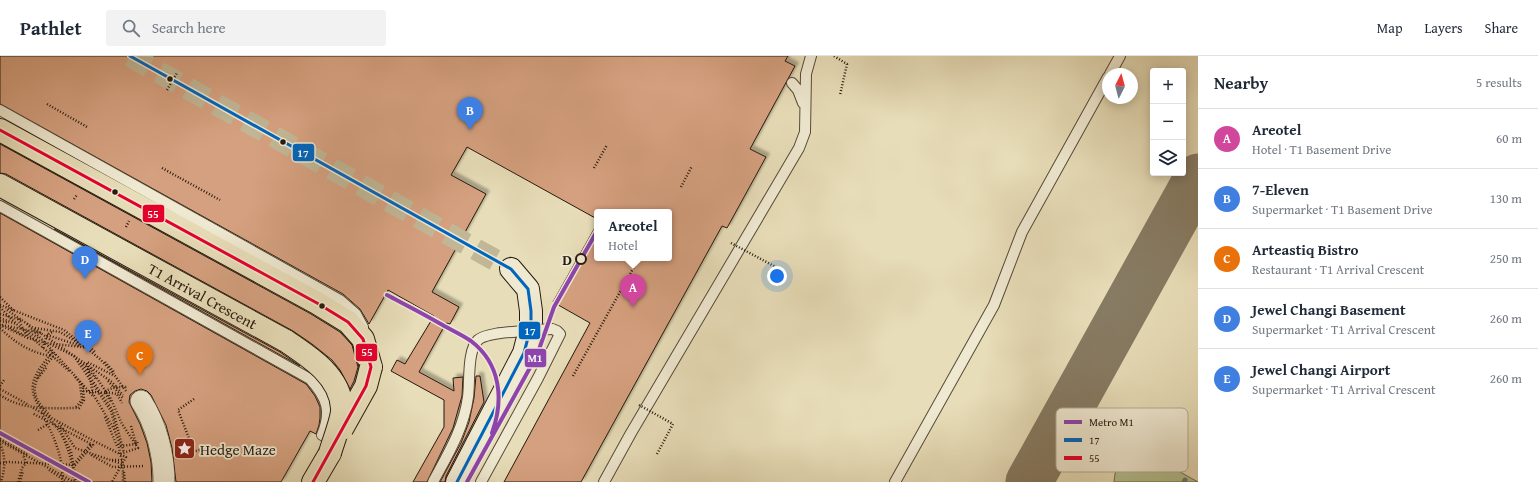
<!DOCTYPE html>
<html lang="en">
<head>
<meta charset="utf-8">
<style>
	body { margin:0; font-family:"Gentium Book Plus",serif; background:#f2f2f3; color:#1f2937 }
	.controls { position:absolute; right:12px; top:12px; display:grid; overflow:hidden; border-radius:4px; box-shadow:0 2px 10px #0003 }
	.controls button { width:36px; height:36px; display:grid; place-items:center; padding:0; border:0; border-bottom:1px solid #e0e1e3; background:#fff; color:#1f2937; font:20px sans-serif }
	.compass { position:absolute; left:1102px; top:12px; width:36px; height:36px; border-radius:50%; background:#fff; box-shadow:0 2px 10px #0003; rotate:6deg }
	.you { position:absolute; left:777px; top:220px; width:14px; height:14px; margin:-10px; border:3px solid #fff; border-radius:50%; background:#1a73e8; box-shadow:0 0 0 6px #1a73e833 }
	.badge { display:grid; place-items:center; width:26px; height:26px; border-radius:50%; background:#7c3aed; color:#fff; font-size:13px; font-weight:700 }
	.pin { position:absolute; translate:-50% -33px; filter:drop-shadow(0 1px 2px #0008) }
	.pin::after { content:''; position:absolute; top:21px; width:14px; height:12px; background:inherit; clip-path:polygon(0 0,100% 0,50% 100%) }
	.popup { position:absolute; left:594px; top:153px; width:78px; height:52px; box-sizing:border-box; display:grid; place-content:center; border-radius:4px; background:#fff; filter:drop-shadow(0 1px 3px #0005); font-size:13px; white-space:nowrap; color:#747a83 }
	.popup b { font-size:15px; color:#1f2937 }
	.popup::after { content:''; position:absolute; left:50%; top:100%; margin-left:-8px; border:8px solid transparent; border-top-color:#fff }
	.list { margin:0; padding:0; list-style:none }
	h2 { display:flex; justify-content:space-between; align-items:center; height:52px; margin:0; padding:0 16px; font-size:17px }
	h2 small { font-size:13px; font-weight:400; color:#747a83 }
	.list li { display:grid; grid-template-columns:26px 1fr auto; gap:12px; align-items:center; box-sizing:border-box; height:60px; padding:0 16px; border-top:1px solid #e0e1e3 }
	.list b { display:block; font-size:15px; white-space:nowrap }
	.list p { margin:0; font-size:13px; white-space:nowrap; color:#747a83 }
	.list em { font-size:13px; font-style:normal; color:#747a83 }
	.icon { flex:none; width:22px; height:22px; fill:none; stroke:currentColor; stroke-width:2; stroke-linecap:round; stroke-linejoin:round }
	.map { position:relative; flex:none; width:1198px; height:426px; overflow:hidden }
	header { display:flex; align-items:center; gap:24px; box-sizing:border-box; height:56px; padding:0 20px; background:#fff; border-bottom:1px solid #e0e1e3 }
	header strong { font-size:19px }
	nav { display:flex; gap:22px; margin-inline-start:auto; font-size:14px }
	.search { width:280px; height:36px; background:#f2f2f3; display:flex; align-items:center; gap:10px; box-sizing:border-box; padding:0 14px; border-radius:4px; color:#747a83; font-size:15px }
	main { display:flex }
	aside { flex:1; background:#fff }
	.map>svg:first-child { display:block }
	.green { fill:#b4c190; stroke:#6e6d4f }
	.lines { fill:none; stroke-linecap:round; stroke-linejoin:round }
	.stream { stroke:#6a7b6c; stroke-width:5 }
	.taxiway { stroke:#877b63; stroke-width:47 }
	.building { fill:#d5a07f; stroke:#27190e; filter:url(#shadow) }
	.secondary-tunnel { stroke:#c1b696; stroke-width:22; stroke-dasharray:22 11; stroke-linecap:butt }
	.lane-casing { stroke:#574a38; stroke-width:12 }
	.street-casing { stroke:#574a38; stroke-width:22 }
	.secondary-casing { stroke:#27190e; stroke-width:24 }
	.highway-casing { stroke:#27190e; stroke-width:24 }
	.path { stroke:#27190e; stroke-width:2.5; stroke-dasharray:1 2; stroke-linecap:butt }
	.lane { stroke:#efe9d1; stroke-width:10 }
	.street { stroke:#efe9d1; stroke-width:21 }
	.secondary { stroke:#efe9d1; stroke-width:22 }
	.highway { stroke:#e7ddb8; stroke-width:22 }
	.lane-bridge-casing { stroke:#574a38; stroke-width:12; stroke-linecap:butt }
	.highway-bridge-casing { stroke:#27190e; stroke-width:24; stroke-linecap:butt }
	.path-bridge { stroke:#27190e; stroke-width:2.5; stroke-dasharray:1 2; stroke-linecap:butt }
	.lane-bridge { stroke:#efe9d1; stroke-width:10 }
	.highway-bridge { stroke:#e7ddb8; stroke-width:22 }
	.bus-1-casing { stroke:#efe9d1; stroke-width:6 }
	.bus-2-casing { stroke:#efe9d1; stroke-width:6 }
	.bus-1 { stroke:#0065bd; stroke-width:3 }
	.bus-2 { stroke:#e4002b; stroke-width:3 }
	.metro-1-casing { stroke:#efe9d1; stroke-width:7 }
	.metro-1 { stroke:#8e44ad; stroke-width:4 }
	.bus-dot { fill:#27190e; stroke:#efe9d1; stroke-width:1.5 }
	.stop-dot { fill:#efe9d1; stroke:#27190e; stroke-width:2 }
	.labels { text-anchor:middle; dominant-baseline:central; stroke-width:3.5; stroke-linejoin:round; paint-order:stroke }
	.stop-label { font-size:15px; font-weight:bold; fill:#27190e; stroke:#efe9d1; text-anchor:end }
	.street-label { font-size:15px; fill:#27190e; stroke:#efe9d1 }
	.poi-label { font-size:15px; fill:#27190e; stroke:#efe9d1; text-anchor:start }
	.key { fill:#efe9d1; stroke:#b3ab96; stroke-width:1 }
	.key-label { font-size:11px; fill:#27190e }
	.line-badge { stroke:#efe9d1; stroke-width:1.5 }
	.badge-label { font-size:11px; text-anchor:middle; font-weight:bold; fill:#fff }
</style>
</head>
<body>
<header>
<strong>Pathlet</strong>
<div class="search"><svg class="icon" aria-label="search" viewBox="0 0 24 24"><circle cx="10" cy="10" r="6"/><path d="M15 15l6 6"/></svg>Search here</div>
<nav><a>Map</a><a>Layers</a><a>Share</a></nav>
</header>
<main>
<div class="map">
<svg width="1198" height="426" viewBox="0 0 1198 426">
	<defs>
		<filter id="shadow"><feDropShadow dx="3.5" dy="-3.5" stdDeviation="1" flood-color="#0004"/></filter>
	</defs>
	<rect width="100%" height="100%" fill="#e7ddb8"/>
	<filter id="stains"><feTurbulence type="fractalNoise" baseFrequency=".005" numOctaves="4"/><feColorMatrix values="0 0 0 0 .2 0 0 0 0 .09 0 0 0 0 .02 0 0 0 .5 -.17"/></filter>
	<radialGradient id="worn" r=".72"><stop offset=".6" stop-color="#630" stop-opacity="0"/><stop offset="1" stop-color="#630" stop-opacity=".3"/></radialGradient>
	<path class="green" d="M1137,392l61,34h-84l1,-8 9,-23z"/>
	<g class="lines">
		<path class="stream" d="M1184,426l1,-2"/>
		<path class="taxiway" d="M1029,426l169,-305"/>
	</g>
	<path class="building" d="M0,0h788l-3,5 10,5 -45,83 16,8 -39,71 -5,-2 -141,256h-77l86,-159 -37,-21 44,-78v34h72v-46h-72v7l-130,-72 -16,28 35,19 -54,98 27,15 -9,17 -4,-1 -27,49 35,19 -1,-13 10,-1 -1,19 -9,32 -26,54h-14l31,-55v-27l-53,-29 6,-11 8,4 29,-48 -46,-26 -19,34 -9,-15 -17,-15 -343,-190z
		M0,88l311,170 29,18 12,13 6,22 -4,14 -4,8 -10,-19 -8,-10 -20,-16 -19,-13 -287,-157 -6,-1z
		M0,157l306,171 9,12 5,11v11l-1,7 -3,9 -6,-3 -29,51h-105l-4,-34 -6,-23 -15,-30 -4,-4 -6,-2 -6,2 -5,4 -1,7 11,22 7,19 4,19 1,20h-152z
		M54,173l226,123 20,14z
		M476,320h4l4,26 -38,74 -1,6h-5l21,-39 8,-21 5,-24z"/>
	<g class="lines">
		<path class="secondary-tunnel" d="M130,0l381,213"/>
		<defs>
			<path id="lane" d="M1110,18l10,-18
				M792,27l6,7 5,13
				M0,54l340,190 16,14 7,13
				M0,150l310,173c17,19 22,32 12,56l14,7
				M433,426c15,-28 31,-54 35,-85 2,-14 -1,-47 10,-57 8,-7 34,-8 45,-9
				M481,426l57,-104 22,-44 -3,-3 -5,-2
				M604,426l27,-49 168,-285 6,-16 1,-58 5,-18
				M895,426l99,-177 28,-73 86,-155"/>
			<path id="street" d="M141,345c15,23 23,53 23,81"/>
			<path id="secondary" d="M457,426l67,-129 7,-27v-15l-3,-22 -17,-20"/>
			<g id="highway">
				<path d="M0,74l317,173 31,19 15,17 8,28"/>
				<path id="s1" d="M0,129l286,156"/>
				<path d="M313,426l17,-29"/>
			</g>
		</defs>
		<use href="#lane" class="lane-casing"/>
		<use href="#street" class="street-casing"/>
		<use href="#secondary" class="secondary-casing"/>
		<use href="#highway" class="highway-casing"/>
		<path class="path" d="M834,0l13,8 -7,31
			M167,34l10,-17
			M47,48l40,23
			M162,112l18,10
			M594,112l13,-23
			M180,122l40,22
			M681,131l11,-21
			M74,143l3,-4
			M126,171l3,-6
			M0,241l14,14
			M0,249l64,25 36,29 14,15
			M0,251l9,10 60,54
			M7,254l105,72 11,13
			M0,258l21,6
			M0,262l16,6
			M18,263l10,19
			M0,265l9,2
			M27,268l23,24 43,48
			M0,269l28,13 18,5 45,5 5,5
			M2,269l39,8
			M0,272c14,14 31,25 51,28
			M10,272l14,7
			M35,272l25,4 20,12
			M27,275l11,7
			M47,279l34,11
			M50,288l24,12 37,55 5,19
			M43,292c2,-7 3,-15 10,-16
			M50,294l2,3c-8,10 -17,19 -19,31 -3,20 18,33 27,48 8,14 14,34 14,50
			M78,305l5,3 13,15
			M105,306l9,10
			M82,309l31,46 11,42
			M90,312l21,31 11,25 16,24 -18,6
			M573,320l66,-118
			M75,321l9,10
			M38,322l9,-11
			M108,325l15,17
			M0,330l4,-6
			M0,333l29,16
			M83,335l23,2
			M105,335l10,-4h12
			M126,335l-11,-15 -28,-14 6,32 21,35 7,17 16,-2 1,-4
			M106,336l11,2 5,9
			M105,337l6,9
			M0,339c23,16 52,13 79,13l5,-8 -1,-13
			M194,343l-16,11 16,41
			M76,351l6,-7 -2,-16
			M33,352l61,33 32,16 -14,25
			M42,357c11,22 22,44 20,69
			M50,360c-4,-5 -9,-10 -12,-15 -10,-18 6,-35 18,-47
			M105,361l12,29
			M59,367l16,25 47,16
			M131,370l5,18
			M59,372l12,23 5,31
			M38,374l10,-6
			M0,383l28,16
			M0,385l74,41
			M0,388c6,12 5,26 1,38
			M118,388l5,21v17
			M181,398l19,-4
			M91,399l22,12 31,-1
			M112,404h11
			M0,407l9,-1 66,3 18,-20 -61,-32
			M74,408l16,-19 -2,-1
			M49,414l18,12
			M124,416l1,10
			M18,426l4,-14 4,-5 -3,-8
			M20,426l3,-11"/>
		<use href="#lane" class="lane"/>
		<use href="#street" class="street"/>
		<use href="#secondary" class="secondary"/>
		<use href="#highway" class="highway"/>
		<defs>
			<path id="lane-bridge" d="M523,275l29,-2"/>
			<path id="highway-bridge" d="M286,285c24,16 54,35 56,67 1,9 -9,34 -12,45
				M342,373l24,-43 5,-19"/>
		</defs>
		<use href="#lane-bridge" class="lane-bridge-casing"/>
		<use href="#highway-bridge" class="highway-bridge-casing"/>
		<path class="path-bridge" d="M731,187l54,29
			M639,349l34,19 -16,30"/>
		<use href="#lane-bridge" class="lane-bridge"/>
		<use href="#highway-bridge" class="highway-bridge"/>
		<defs>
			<path id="bus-1" d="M130,0l381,213 17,20 3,22v15l-7,27 -67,129"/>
			<path id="bus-2" d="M0,74l317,173 31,19 15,17 8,28 -5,19 -53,96"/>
		</defs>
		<use href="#bus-1" class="bus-1-casing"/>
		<use href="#bus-2" class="bus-2-casing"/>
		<use href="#bus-1" class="bus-1"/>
		<use href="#bus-2" class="bus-2"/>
		<defs>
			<path id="metro-1" d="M387,239c17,9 35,18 52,28 10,6 22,11 32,18 30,23 33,59 21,92
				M0,377l89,49
				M467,426l70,-127 17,-48 43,-76"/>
		</defs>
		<use href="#metro-1" class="metro-1-casing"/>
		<use href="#metro-1" class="metro-1"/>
	</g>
	<defs>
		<symbol id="sight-square" viewBox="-11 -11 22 22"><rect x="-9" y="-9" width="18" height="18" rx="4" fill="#8f2418" stroke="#efe9d1"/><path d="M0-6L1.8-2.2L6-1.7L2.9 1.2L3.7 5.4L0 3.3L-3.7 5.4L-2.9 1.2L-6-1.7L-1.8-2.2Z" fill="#fff"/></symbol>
	</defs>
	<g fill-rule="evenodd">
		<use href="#sight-square" x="172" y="380" width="25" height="25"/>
	</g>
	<g class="bus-dot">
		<circle cx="170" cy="23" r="3.5"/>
		<circle cx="283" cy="86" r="3.5"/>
		<circle cx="115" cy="136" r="3.5"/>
		<circle cx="322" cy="250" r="3.5"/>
	</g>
	<circle class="stop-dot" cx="581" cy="203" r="5"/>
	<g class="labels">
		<g class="stop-label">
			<text x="572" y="203">D</text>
		</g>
		<g class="street-label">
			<text stroke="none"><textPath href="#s1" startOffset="231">T1 Arrival Crescent</textPath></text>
		</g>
		<g class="poi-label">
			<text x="200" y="393">Hedge Maze</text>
		</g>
	</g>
	<rect x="1056" y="352" width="132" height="64" rx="6" class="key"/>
	<rect x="1064" y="364" width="18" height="4" fill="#8e44ad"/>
	<rect x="1064" y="382" width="18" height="4" fill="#0065bd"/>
	<rect x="1064" y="400" width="18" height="4" fill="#e4002b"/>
	<g class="key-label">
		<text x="1089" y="370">Metro M1</text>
		<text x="1089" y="388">17</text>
		<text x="1089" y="406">55</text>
	</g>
	<g class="line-badge">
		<rect x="292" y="87" width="23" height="19" rx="4" fill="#0065bd"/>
		<rect x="142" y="148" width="23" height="19" rx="4" fill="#e4002b"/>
		<rect x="518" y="265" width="23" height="19" rx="4" fill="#0065bd"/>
		<rect x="355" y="287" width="23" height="19" rx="4" fill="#e4002b"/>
		<rect x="524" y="292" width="23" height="20" rx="4" fill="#8e44ad"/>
	</g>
	<g class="badge-label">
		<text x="303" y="101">17</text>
		<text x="153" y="162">55</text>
		<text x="530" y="279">17</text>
		<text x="367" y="300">55</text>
		<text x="535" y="306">M1</text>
	</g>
	<rect width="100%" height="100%" filter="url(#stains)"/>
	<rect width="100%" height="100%" fill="url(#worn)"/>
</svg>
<div class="controls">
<button>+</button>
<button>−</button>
<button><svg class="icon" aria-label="layers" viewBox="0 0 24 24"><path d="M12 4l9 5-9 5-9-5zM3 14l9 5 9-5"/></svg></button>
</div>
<svg class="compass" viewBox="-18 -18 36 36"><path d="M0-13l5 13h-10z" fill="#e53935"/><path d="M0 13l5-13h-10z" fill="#747a83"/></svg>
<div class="you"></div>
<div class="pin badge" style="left:633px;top:251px;background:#d1479c">A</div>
<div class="popup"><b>Areotel</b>Hotel</div>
<div class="pin badge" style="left:470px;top:74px;background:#3f7fe0">B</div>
<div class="pin badge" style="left:140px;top:319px;background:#e8710a">C</div>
<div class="pin badge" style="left:85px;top:223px;background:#3f7fe0">D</div>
<div class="pin badge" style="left:88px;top:297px;background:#3f7fe0">E</div>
</div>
<aside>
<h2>Nearby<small>5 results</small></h2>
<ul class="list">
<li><span class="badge" style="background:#d1479c">A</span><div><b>Areotel</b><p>Hotel · T1 Basement Drive</p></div><em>60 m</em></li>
<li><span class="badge" style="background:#3f7fe0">B</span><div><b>7-Eleven</b><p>Supermarket · T1 Basement Drive</p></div><em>130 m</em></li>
<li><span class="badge" style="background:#e8710a">C</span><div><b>Arteastiq Bistro</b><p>Restaurant · T1 Arrival Crescent</p></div><em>250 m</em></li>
<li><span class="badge" style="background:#3f7fe0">D</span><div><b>Jewel Changi Basement</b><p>Supermarket · T1 Arrival Crescent</p></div><em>260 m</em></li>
<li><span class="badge" style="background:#3f7fe0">E</span><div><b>Jewel Changi Airport</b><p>Supermarket · T1 Arrival Crescent</p></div><em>260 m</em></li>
</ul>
</aside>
</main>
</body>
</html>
